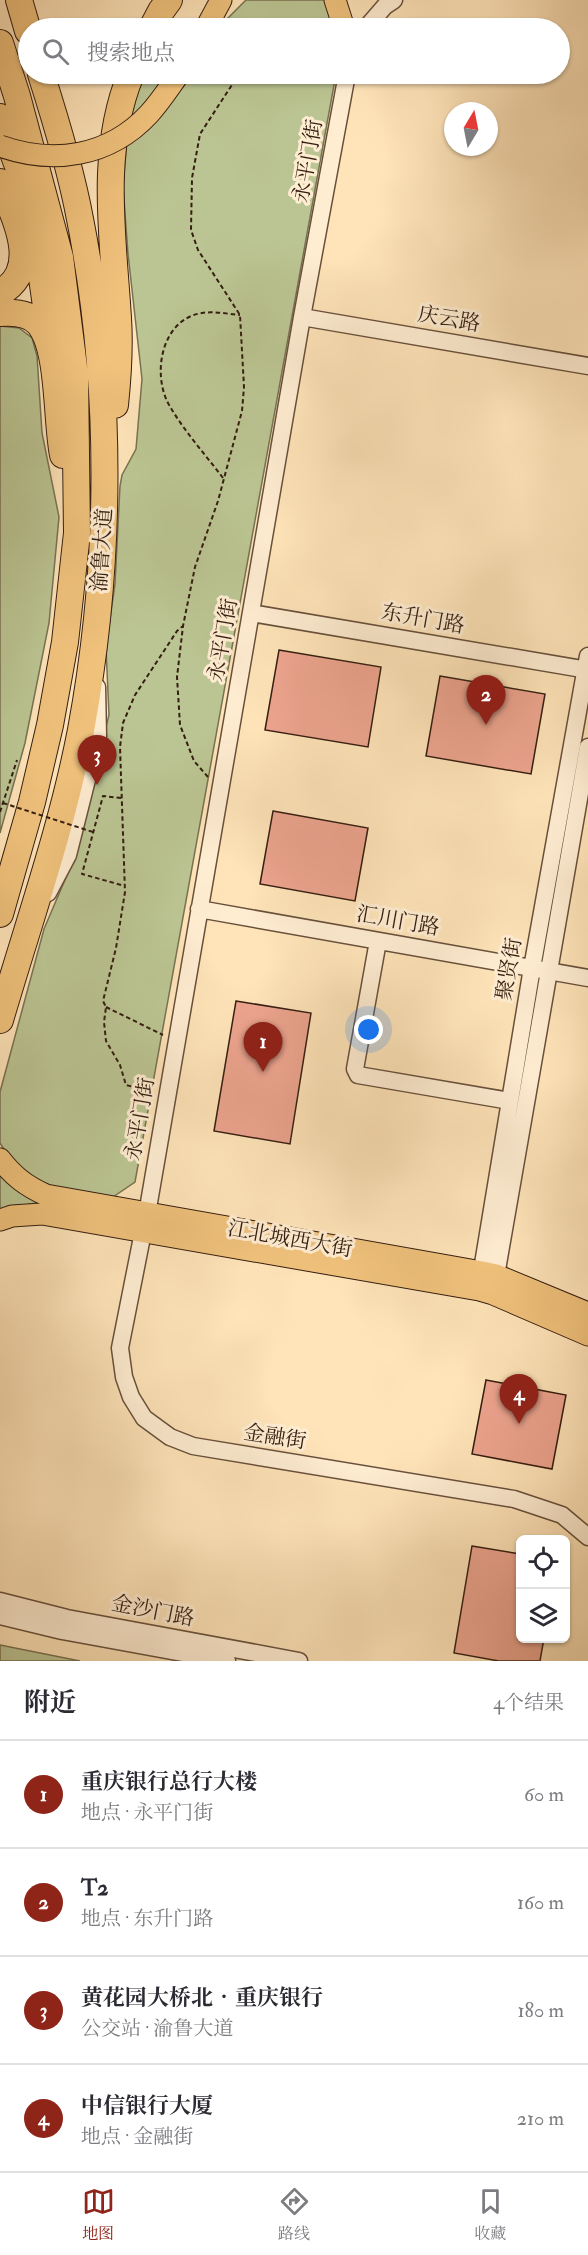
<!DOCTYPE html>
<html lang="zh">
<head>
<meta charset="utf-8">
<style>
	body { margin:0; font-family:"IM FELL Double Pica","Noto Serif SC",serif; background:#f7f7f7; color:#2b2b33 }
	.controls { position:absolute; right:18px; bottom:18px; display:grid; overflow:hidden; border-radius:9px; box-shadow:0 2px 4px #0004 }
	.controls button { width:54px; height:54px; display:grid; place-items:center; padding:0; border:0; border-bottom:2px solid #e1e1e2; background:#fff; color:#2b2b33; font:30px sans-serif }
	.compass { position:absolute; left:444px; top:102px; width:54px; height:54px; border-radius:50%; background:#fff; box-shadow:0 2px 4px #0004; rotate:10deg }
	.you { position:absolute; left:369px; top:1030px; width:21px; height:21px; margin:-15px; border:4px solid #fff; border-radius:50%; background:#1a73e8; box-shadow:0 0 0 9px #1a73e833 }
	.badge { display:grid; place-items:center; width:39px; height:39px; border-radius:50%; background:#8f2418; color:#fff; font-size:20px; font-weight:700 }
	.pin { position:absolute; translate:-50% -50px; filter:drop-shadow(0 2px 3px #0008) }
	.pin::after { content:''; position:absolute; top:32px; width:21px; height:18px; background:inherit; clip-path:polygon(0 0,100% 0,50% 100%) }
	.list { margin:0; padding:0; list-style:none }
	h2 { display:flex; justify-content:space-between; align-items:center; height:78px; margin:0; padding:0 24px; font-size:26px }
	h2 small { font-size:20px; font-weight:400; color:#7c7c81 }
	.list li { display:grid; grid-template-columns:39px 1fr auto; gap:18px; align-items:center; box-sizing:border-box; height:108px; padding:0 24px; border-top:2px solid #e1e1e2 }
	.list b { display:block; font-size:22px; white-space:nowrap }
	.list p { margin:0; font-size:20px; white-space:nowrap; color:#7c7c81 }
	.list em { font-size:20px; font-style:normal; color:#7c7c81 }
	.icon { flex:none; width:33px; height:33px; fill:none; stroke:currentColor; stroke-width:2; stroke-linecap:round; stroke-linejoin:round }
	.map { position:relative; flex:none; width:588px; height:1661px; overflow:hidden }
	.search { position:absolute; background:#fff; box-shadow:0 2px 4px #0004; left:18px; right:18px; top:18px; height:66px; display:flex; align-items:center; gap:15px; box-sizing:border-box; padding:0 21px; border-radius:33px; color:#7c7c81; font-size:22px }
	.sheet { height:510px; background:#fff }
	nav { display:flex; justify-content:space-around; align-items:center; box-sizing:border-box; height:84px; border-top:2px solid #e1e1e2; background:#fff; font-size:16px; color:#7c7c81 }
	nav a { display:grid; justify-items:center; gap:3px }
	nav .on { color:#8f2418 }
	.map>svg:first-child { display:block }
	.green { fill:#bbc593; stroke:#787252; stroke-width:1.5 }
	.building { fill:#eda48f; stroke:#351e11; stroke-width:1.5 }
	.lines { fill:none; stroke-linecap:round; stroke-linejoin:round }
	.minor-casing { stroke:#68503b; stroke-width:19 }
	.major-casing { stroke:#351e11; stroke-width:23 }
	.highway-casing { stroke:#351e11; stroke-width:28 }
	.path { stroke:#351e11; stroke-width:2; stroke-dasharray:4.5 3; stroke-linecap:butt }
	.minor { stroke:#ffedd2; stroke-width:16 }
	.major { stroke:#f0c27c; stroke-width:21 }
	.highway { stroke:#f0c27c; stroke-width:26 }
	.major-bridge-casing { stroke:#351e11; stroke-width:23; stroke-linecap:butt }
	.path-bridge { stroke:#351e11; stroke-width:2; stroke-dasharray:4.5 3; stroke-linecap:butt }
	.major-bridge { stroke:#f0c27c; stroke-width:21 }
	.labels { text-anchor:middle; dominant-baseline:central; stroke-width:6; stroke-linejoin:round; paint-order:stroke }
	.street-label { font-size:21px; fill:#351e11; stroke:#ffedd2 }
</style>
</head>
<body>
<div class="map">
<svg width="588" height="1661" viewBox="0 0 588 1661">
	<rect width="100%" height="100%" fill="#ffe4b9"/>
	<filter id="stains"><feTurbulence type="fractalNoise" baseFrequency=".00333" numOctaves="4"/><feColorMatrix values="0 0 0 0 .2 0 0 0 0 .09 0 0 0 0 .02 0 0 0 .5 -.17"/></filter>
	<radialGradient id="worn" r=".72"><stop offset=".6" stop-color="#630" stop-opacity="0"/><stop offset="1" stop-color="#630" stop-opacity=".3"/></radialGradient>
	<path class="green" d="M246,0h81l9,28h-172l4,-7 53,4z
		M141,74h195l-201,1108 -25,17 -64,-14 -21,-11 -14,-13 -11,-18v-51l44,-163 29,-68 36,-146 -3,-67 9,-64 5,-98 2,-11 14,-26 6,-70 -14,-125 -5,-68 6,-69z
		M0,326l19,2 13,10 5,18 5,77 17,84 -10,106 -24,120 -25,90z
		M0,1172l36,29v2l-36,7z
		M0,1645l80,16h-80z"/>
	<path class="building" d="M279,650l102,17 -13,80 -103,-17z
		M440,676l105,18 -14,80 -105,-18z
		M273,811l95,17 -13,73 -95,-17z
		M236,1001l75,12 -21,131 -76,-13z
		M486,1380l80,15 -14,74 -80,-15z
		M472,1546l48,8v84h24l-4,23h-41l-45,-8z"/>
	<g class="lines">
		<defs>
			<path id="minor" d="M366,28l19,-22 9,-6
				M302,317l286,49
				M251,613l337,57
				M48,893l20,-38 30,-119 -1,-49
				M199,909l389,69
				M378,941l-23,128 3,6 152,26
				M147,1214l155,-897 45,-243
				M143,1232l-23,116 4,29 7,20 13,21 26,19 23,9 321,53 48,16 26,22
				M480,1282l52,-314 56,-312
				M494,1287l94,-540
				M0,1601l67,17 232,43
				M0,1616l62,15 165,30"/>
			<path id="major" d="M335,0l9,28
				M206,28l15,-28
				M0,1159c13,17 26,27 46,36l436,77 14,3 92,38
				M0,1220l12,-4 30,-2 437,76 14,4 95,41"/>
			<path id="highway" d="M19,0l9,31
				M152,28l9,-17 8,-11
				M0,43l17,53 43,161 15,118 2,158 -12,109 -15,83 -18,77 -32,112
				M0,117l23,63 14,63 14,98
				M0,182c14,35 43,86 0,111
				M0,313c13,-1 30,0 39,11 21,25 17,96 24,131
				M115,405c3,-29 5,-58 3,-87 -5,-82 -19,-166 13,-244
				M0,1020c28,-96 62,-191 81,-290 31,-168 32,-343 -1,-511 -9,-49 -24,-98 -39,-145"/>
		</defs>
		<use href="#minor" class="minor-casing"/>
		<use href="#major" class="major-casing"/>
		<use href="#highway" class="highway-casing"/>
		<path class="path" d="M223,478c-18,-24 -40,-48 -55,-75 -16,-31 -6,-84 34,-90 12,-2 26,1 38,2
			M208,777l-14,-16 -14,-36 -3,-48 6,-51 12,-59 23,-66 24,-90 2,-24 -4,-72 -42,-65 -7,-20 1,-52 8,-44 39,-60
			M121,798l-18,-2 -21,78 43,12
			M0,812l17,-52
			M106,1007l57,28
			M153,1092l-27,-7 -6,-20 -14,-24 -2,-19 2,-15 -3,-6 13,-53 9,-56 -5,-145 3,-24 12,-28 42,-64 6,-5"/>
		<use href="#minor" class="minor"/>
		<use href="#major" class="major"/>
		<use href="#highway" class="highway"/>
		<defs>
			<path id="major-bridge" d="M0,146c53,19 109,11 149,-32 11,-12 20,-26 30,-40"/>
		</defs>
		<use href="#major-bridge" class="major-bridge-casing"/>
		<path class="path-bridge" d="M3,803l90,29"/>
		<use href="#major-bridge" class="major-bridge"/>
	</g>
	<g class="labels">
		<g class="street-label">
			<text transform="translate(308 161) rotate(-80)">永平门街</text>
			<text transform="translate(449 319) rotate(10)">庆云路</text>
			<text transform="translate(102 550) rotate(-86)">渝鲁大道</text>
			<text transform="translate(423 619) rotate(10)">东升门路</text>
			<text transform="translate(223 640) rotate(-80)">永平门街</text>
			<text transform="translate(398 921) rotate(10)">汇川门路</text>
			<text transform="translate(509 969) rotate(-80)">聚贤街</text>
			<text transform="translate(140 1119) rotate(-80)">永平门街</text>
			<text transform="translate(290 1239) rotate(10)">江北城西大街</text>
			<text transform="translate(275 1437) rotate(9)">金融街</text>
			<text transform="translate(153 1611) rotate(11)">金沙门路</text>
		</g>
	</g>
	<rect width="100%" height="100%" filter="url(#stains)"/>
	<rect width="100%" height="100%" fill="url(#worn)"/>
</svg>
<div class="controls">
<button><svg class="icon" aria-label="locate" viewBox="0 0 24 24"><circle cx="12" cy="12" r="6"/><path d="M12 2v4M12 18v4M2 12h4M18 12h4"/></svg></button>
<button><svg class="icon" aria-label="layers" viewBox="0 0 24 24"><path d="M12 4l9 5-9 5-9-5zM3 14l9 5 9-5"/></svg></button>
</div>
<svg class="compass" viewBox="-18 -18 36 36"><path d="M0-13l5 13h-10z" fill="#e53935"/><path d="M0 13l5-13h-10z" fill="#7c7c81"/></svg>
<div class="you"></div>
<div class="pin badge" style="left:263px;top:1072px">1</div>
<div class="pin badge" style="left:486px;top:725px">2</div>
<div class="pin badge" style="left:97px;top:785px">3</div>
<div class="pin badge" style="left:519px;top:1424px">4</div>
<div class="search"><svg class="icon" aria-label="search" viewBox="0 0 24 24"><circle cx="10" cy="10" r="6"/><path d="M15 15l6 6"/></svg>搜索地点</div>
</div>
<section class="sheet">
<h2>附近<small>4个结果</small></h2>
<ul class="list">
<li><span class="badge">1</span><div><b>重庆银行总行大楼</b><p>地点 · 永平门街</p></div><em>60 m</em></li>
<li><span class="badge">2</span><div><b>T2</b><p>地点 · 东升门路</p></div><em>160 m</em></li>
<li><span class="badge">3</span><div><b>黄花园大桥北‧重庆银行</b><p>公交站 · 渝鲁大道</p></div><em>180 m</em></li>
<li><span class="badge">4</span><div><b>中信银行大厦</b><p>地点 · 金融街</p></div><em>210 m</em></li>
</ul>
</section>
<nav>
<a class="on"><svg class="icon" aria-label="map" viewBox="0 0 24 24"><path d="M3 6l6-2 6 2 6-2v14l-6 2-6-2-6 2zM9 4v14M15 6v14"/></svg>地图</a>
<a><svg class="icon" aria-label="directions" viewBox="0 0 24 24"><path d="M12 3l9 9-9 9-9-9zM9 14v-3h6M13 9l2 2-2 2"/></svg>路线</a>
<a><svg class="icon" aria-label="saved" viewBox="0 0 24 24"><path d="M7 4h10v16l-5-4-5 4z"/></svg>收藏</a>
</nav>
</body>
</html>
